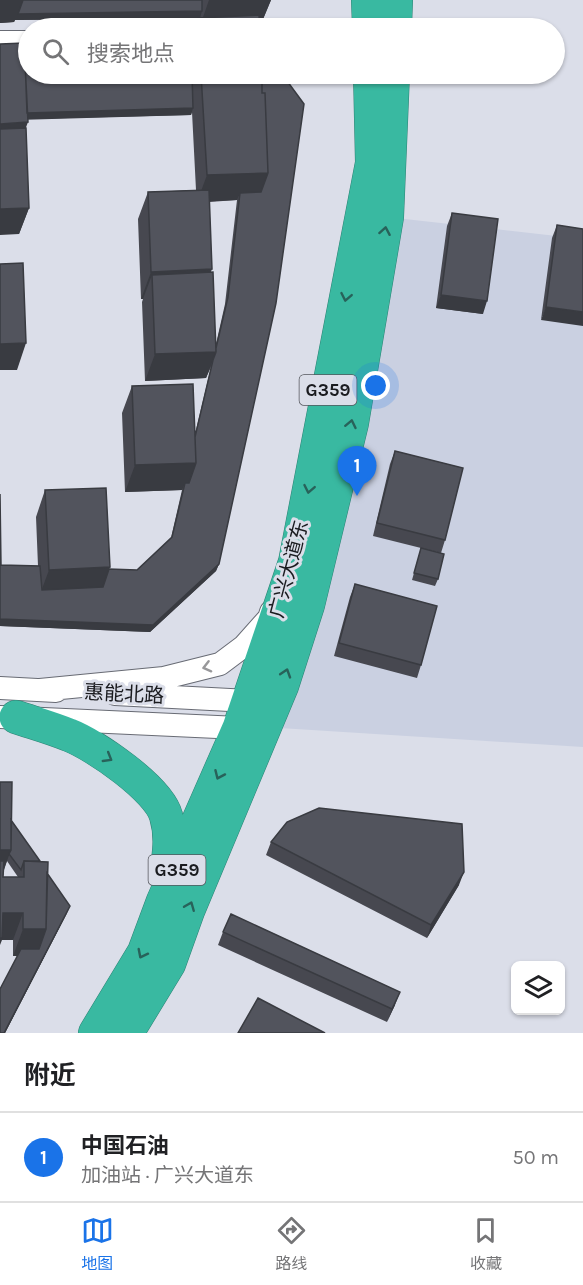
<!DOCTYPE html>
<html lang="zh">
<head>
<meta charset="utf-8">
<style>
	body { margin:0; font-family:Karla,"Noto Sans SC",sans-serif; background:#f6f6f6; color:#202124 }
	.controls { position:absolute; right:18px; bottom:18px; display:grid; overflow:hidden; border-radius:9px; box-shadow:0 2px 4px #0004 }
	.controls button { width:54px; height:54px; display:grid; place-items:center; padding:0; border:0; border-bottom:2px solid #e0e0e0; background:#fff; color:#202124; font:30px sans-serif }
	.you { position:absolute; left:376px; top:386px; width:21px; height:21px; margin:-15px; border:4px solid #fff; border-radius:50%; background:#1a73e8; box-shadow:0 0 0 9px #1a73e833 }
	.badge { display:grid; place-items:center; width:39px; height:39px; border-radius:50%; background:#1a73e8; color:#fff; font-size:20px; font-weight:700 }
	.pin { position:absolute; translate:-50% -50px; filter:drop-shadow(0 2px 3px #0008) }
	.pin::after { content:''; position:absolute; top:32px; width:21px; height:18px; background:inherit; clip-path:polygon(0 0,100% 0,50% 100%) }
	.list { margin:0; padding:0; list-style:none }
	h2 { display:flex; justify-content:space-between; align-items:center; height:78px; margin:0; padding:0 24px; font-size:26px }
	h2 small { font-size:20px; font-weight:400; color:#757577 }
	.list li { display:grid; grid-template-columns:39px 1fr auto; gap:18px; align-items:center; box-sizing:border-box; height:90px; padding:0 24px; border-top:2px solid #e0e0e0 }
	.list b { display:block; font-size:22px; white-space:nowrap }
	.list p { margin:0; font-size:20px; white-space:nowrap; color:#757577 }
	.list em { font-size:20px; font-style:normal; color:#757577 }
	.icon { flex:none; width:33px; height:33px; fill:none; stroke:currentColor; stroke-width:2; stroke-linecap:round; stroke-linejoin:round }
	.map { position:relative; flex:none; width:583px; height:1033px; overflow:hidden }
	.search { position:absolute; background:#fff; box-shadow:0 2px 4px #0004; left:18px; right:18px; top:18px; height:66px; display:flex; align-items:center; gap:15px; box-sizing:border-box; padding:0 21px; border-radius:33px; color:#757577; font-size:22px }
	.sheet { height:168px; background:#fff }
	nav { display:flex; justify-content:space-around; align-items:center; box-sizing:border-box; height:84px; border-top:2px solid #e0e0e0; background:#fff; font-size:16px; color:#757577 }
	nav a { display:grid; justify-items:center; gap:3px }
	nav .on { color:#1a73e8 }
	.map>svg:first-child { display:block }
	.built { fill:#cad0e1 }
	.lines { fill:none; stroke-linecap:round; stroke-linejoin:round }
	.minor-casing { stroke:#686b74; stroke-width:24 }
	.highway-casing { stroke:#2e8274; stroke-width:34 }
	.minor { stroke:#fff; stroke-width:22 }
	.highway { stroke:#39b9a1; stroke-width:33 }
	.wall { fill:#474850; fill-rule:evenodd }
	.shaded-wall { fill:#393b41 }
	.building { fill:#52545d; stroke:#393b41; stroke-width:1.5 }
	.oneway { stroke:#28625a }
	.oneway2 { stroke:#98989a }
	.labels { text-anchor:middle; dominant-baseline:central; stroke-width:6; stroke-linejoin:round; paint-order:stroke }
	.shield { fill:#dbdee9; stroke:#54565c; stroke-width:1.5 }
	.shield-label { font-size:18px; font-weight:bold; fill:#1a1b1f }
	.street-label { font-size:20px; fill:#1a1b1f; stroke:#dbdee9 }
</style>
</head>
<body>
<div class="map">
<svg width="583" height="1033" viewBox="0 0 583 1033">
	<rect width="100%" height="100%" fill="#dbdee9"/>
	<path class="built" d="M387,217l196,22v508l-319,-20z"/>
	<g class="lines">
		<defs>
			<path id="minor" d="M0,42h28
				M0,688l56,3
				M40,690l124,-12 56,-14 24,-18 25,-28 2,-6
				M115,694l134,7
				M0,717l239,11"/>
			<path id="highway" d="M368,0l1,28
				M395,28l1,-28
				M16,717c18,6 36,11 53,18 26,10 90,54 97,81 6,20 3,39 0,59
				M95,1033l49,-81 19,-51 76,-173 56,-166 77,-399 -2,-89
				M127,1033l42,-69 19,-53 94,-225 26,-81 44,-182 35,-206 6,-143"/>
		</defs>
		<use href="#minor" class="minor-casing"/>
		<use href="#highway" class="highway-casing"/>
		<use href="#minor" class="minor"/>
		<use href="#highway" class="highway"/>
	</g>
	<path class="wall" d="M0,0h271l-10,24h-2l1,4h-66l4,-10 -183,2 -1,2 -14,1z
		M25,59l3,15h254l-63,490 -3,7 -66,61 -150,-6v-132l1,71 37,1 -2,-49 9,-27 65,77 -1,2 28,1 34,-32 11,-48 -57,2 -3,-79 10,-27 63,48 16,-67 -5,11 -61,3 -3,-79 1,-3h-2l-3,-80 10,-27 48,-2 -4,-78 -1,3 -164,4 -2,9 4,80 -10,26zM237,200l-12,104 -9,40 -5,-72 -2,-70z
		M452,213l31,101 -47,-6 11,-82z
		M557,225l26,4 -42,91 11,-82z
		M395,451l50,89 -4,13 -68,-17 17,-72z
		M421,548l17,31 -3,7 -23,-6z
		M355,584l66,81 -4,13 -83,-22 16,-59z
		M0,782l11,38 36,53 20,40 -62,120h-5l17,-77h-4v-16h-11zM7,861l11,16h-15l1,-7z
		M271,842l188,43 -32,53 -161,-83z
		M223,932l172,73 -8,17 -169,-77z"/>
	<path class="shaded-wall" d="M0,0h23l179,11 -2,7 -185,2 -1,2 -14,1z
		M209,0h62l-10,24 -61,2z
		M193,108l-2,7 -174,5 2,-7z
		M28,122l-10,27 -18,1v-26z
		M268,173l-10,26 -18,-6 -3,7 -40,2 10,-27z
		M29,208l-10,26 -19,1v-26z
		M212,269l-10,27 -50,-21 -9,24h-2l10,-27z
		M441,295l46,6 -4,13 -47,-6z
		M546,307l37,5v14l-42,-6z
		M26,343l-9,27h-17v-26z
		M216,352l-10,26 -61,3 10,-27z
		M196,463l-10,27 -1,-7 -3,7 -57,2 10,-27z
		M219,564l-3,7 -66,61 -150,-6v-7z
		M110,567l-10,27 -61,3 10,-27z
		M0,850h11l-10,27h-1z
		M464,872l-5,13 -32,53 4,-13z
		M70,906l-3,7 -62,120h-1z
		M3,913h20l-10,27h-11l-2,5v-25z
		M23,929h23l-9,27h-24z
		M400,992l-5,13 -8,17 5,-13z"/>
	<path class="building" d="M23,0h179v11l-184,3z
		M259,15l1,13h-62v-10z
		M24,43l4,79 -28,2v-80z
		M28,58v16h164l1,34 -166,5 -2,-54z
		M201,74h61v19h3l3,80 -61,2z
		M262,74h20l22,30 -28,199 -57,261 -66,61 -153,-6v-125l1,71 39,1 2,24 61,-3 6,-18 28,1 35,-33 13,-54h4l7,-20 -1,-26 18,-77 3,-8v-4l12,-51 12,-104 21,-1 7,-19 -3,-80h-3z
		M26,128l3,80 -29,1v-80z
		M209,190l3,79 -61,3 -3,-80z
		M452,213l46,6 -11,82 -46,-6z
		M557,225l26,4v83l-37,-5z
		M23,263l3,80 -26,1v-80z
		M213,272l3,80 -61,2 -3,-79z
		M193,384l3,79 -61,2 -3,-79z
		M395,451l68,17 -18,72 -68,-17z
		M106,488l4,79 -61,3 -4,-80z
		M421,548l23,6 -6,25 -24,-6z
		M355,584l82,22 -16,59 -82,-22z
		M0,782h12l-1,68h-11z
		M319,808l143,16 2,48 -33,53 -160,-83 16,-20z
		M11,820l29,41h-16l-3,9 -12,-16 2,-4z
		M0,861h4l-1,16h21v-16l24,1 -2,67h-23v-16h-20l-1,25h-2z
		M47,873l23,33 -66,127h-4v-44l21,-40h18l7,-20z
		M231,914l169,78 -8,17 -169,-77z
		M258,998l67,35h-87z"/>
	<defs><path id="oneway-chevron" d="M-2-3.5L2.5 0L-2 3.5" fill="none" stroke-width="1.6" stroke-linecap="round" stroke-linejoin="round" transform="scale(1.5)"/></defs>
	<g class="oneway">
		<use href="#oneway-chevron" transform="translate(385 231) rotate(-80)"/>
		<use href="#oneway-chevron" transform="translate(346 297) rotate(101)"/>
		<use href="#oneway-chevron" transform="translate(351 424) rotate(-78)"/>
		<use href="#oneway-chevron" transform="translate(309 489) rotate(101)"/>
		<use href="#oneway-chevron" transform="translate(286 673) rotate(-72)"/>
		<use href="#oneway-chevron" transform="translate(108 758) rotate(31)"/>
		<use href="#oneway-chevron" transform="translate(219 775) rotate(114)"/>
		<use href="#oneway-chevron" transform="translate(190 906) rotate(-68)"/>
		<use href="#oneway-chevron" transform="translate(142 954) rotate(117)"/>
	</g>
	<use class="oneway2" href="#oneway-chevron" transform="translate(207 667) rotate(166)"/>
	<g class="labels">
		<g class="shield">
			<rect x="299.5" y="375" width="57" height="30" rx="4.5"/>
			<rect x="148.5" y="855" width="57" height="30" rx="4.5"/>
		</g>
		<g class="shield-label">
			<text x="328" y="390">G359</text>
			<text x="177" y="870">G359</text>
		</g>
		<g class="street-label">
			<text transform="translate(289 569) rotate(-75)">广兴大道东</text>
			<text transform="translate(124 694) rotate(3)">惠能北路</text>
		</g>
	</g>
</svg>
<div class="controls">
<button><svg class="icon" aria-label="layers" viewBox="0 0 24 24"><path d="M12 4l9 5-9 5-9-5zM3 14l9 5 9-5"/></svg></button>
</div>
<div class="you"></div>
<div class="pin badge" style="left:357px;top:496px">1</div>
<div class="search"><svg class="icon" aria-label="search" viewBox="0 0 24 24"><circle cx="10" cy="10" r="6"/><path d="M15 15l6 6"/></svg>搜索地点</div>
</div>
<section class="sheet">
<h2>附近<small></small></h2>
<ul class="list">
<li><span class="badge">1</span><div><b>中国石油</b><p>加油站 · 广兴大道东</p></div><em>50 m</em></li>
</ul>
</section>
<nav>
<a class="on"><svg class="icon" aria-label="map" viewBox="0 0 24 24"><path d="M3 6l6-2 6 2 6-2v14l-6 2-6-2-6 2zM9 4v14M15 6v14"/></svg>地图</a>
<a><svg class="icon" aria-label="directions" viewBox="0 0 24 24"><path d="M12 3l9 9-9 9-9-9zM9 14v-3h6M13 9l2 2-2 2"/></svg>路线</a>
<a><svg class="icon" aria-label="saved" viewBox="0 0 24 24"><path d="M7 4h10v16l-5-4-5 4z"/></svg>收藏</a>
</nav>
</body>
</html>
